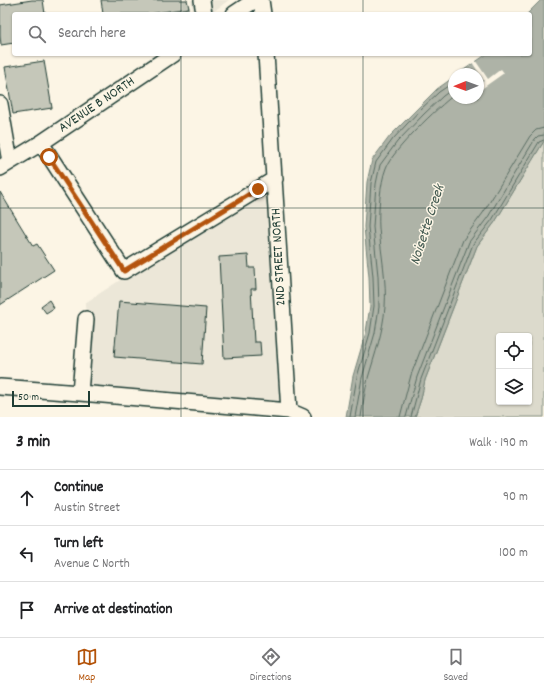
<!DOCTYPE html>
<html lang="en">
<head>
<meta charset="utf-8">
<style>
	body { margin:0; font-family:Dekko,sans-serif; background:#f6f6f6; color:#202124 }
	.controls { position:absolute; right:12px; bottom:12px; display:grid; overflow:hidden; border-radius:4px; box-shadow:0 1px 3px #0004 }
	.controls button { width:36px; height:36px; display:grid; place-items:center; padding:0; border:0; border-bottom:1px solid #e0e0e0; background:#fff; color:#202124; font:20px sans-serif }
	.compass { position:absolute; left:448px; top:68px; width:36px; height:36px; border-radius:50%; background:#fff; box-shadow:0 1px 3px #0004; rotate:269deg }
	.scale { position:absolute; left:12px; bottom:10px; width:78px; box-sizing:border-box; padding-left:4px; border:2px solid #1f3d34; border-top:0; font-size:11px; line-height:14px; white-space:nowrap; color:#1f3d34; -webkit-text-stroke:3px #fcf5e5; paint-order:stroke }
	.stop { position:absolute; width:12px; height:12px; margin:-9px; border:3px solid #b45309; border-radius:50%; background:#fff }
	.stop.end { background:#b45309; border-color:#fff; box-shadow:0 1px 4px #0008 }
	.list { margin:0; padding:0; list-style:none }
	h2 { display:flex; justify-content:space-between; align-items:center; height:52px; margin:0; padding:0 16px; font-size:17px }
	h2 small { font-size:13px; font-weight:400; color:#757577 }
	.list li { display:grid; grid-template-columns:26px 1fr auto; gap:12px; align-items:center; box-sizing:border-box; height:56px; padding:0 16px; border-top:1px solid #e0e0e0 }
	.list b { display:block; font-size:15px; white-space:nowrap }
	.list p { margin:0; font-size:13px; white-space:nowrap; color:#757577 }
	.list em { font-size:13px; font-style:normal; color:#757577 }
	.icon { flex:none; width:22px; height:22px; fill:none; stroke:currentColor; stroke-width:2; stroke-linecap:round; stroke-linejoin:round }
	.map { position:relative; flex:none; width:544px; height:417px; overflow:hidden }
	.search { position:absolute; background:#fff; box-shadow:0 1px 3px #0004; left:12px; right:12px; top:12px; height:44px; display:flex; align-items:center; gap:10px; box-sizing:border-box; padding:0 14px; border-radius:4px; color:#757577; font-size:15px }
	.sheet { height:220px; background:#fff }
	nav { display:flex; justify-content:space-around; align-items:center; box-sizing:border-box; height:56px; border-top:1px solid #e0e0e0; background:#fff; font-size:11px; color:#757577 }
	nav a { display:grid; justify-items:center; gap:2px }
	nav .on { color:#b45309 }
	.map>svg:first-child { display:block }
	.built { fill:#ece7d8 }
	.green { fill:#dcdacc; stroke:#7e8c80; fill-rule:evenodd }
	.water { fill:#aeb3a7; stroke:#758479 }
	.pier { fill:#fcf5e5 }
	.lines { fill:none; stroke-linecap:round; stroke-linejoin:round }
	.shore { stroke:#586c62; stroke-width:1 }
	.building { fill:#c5c7b9; stroke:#1f3d34 }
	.minor-casing { stroke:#1f3d34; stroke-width:18 }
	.minor { stroke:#fcf5e5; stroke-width:15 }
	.route { stroke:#b45309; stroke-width:5 }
	.grid { fill:none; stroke:#1f3d34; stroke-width:1; stroke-opacity:0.55 }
	.labels { text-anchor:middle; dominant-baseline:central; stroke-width:3; stroke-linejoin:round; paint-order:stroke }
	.street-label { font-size:14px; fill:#1f3d34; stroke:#fcf5e5 }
	.water-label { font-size:15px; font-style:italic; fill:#435a51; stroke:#fcf5e5 }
</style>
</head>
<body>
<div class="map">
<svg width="544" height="417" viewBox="0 0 544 417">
	<rect width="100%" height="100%" fill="#fcf5e5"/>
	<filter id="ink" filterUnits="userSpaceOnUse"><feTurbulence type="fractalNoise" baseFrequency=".025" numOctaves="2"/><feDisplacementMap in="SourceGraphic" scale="8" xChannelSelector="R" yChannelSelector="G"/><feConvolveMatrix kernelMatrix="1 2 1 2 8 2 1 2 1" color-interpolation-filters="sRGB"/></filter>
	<g filter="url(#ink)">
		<path class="built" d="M191,0h38l-19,14h-17z
			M275,179l14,232 -209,-18 6,-74 -1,-16z"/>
		<path class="green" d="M544,141v276h-129l6,-18 4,-19 52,-134 18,-24zM499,336h30v66h-30z"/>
		<path class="water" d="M541,0h3v141l-49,81 -18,24 -52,134 -4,19 -6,18h-69l7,-41 13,-44 4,-26 -1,-29 -5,-50 3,-45 5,-22 18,-24 47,-47 17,-12v21h24v-24h-20l29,-20h43v-40h-3z"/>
		<path class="pier" d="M475,60l13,19 13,-10 3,4 -24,17 -2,-5 6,-4 -12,-19z"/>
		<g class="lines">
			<path class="shore" d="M350,417l7,-40 13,-44 4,-27 -1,-29 -5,-50 3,-44 5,-21 17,-23 27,-29 19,-18 15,-10
				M355,417l7,-39 13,-45 4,-26 -1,-31 -5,-49 3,-43 4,-19 17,-23 27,-28 19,-18 11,-8
				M361,417c2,-13 4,-26 7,-39 7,-24 15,-46 17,-71 2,-26 -4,-52 -6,-79 -1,-15 1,-45 7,-60 6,-17 52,-61 68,-73
				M400,417l11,-42 52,-135 20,-27 47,-77 6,-6 8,-2
				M406,417l11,-40 52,-135 19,-25 47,-78 3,-3 6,-1
				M411,417l10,-38 52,-135 19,-24 47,-78 5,-2"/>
		</g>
		<path class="building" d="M32,0h11l2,14h-31v29l-13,2 -1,-9v-31z
			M101,0h86l2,8 -40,6h-46z
			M44,61l8,47 -39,6 -8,-47z
			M0,192l33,54 4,-2 17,26 -54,35z
			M248,255l1,13h6l1,21h-5l3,53h6l1,14 -37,2 -5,-101z
			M49,300l5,8 -8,5 -5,-7z
			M119,301l87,7 -4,56 -88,-7z"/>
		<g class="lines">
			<defs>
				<path id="minor" d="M202,0l2,14
					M261,0l2,14
					M234,14l21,-14
					M266,54l23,357
					M0,104l10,58
					M41,143l83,128 151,-92
					M0,168l41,-25 132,-89
					M0,387l80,6 209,18 14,6
					M80,393l6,-74"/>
			</defs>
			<use href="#minor" class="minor-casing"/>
			<use href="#minor" class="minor"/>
		</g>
	</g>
	<g class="lines" filter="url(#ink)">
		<path class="route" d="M49,157l75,114 134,-82"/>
	</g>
	<path class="grid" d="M181,0v14M363,0v14M181,54v363M363,54v363M0,208h544"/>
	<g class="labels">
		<g class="street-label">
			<text transform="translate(97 105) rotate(-34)">AVENUE B NORTH</text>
			<text transform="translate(279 257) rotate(-93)">2ND STREET NORTH</text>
		</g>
		<g class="water-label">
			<text transform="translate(428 225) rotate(-72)">Noisette Creek</text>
		</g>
	</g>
</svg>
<div class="controls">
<button><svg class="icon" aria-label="locate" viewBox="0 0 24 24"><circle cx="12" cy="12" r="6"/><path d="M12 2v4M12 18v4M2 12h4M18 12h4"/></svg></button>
<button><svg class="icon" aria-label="layers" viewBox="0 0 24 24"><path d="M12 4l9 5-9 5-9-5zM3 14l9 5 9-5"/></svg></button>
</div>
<svg class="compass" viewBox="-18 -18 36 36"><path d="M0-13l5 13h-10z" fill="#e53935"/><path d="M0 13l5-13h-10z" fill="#757577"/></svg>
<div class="scale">50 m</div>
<div class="stop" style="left:49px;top:157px"></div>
<div class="stop end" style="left:258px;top:189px"></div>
<div class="search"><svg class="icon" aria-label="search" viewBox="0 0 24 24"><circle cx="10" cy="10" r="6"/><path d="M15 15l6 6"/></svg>Search here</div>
</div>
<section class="sheet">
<h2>3 min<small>Walk · 190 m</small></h2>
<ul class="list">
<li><svg class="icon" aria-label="ahead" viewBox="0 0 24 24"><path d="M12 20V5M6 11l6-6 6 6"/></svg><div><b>Continue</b><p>Austin Street</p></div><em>90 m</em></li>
<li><svg class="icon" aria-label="left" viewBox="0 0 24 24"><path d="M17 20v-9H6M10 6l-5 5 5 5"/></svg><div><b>Turn left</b><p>Avenue C North</p></div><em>100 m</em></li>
<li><svg class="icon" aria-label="arrive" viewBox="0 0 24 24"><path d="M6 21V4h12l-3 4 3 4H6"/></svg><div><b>Arrive at destination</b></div></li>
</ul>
</section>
<nav>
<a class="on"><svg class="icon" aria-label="map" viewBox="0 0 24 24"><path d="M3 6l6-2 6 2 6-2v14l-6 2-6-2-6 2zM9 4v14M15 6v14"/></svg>Map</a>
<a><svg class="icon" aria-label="directions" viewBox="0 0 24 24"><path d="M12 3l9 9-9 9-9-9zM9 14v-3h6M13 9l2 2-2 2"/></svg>Directions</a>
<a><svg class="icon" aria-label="saved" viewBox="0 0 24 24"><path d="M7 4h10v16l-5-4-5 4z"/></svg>Saved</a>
</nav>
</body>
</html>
